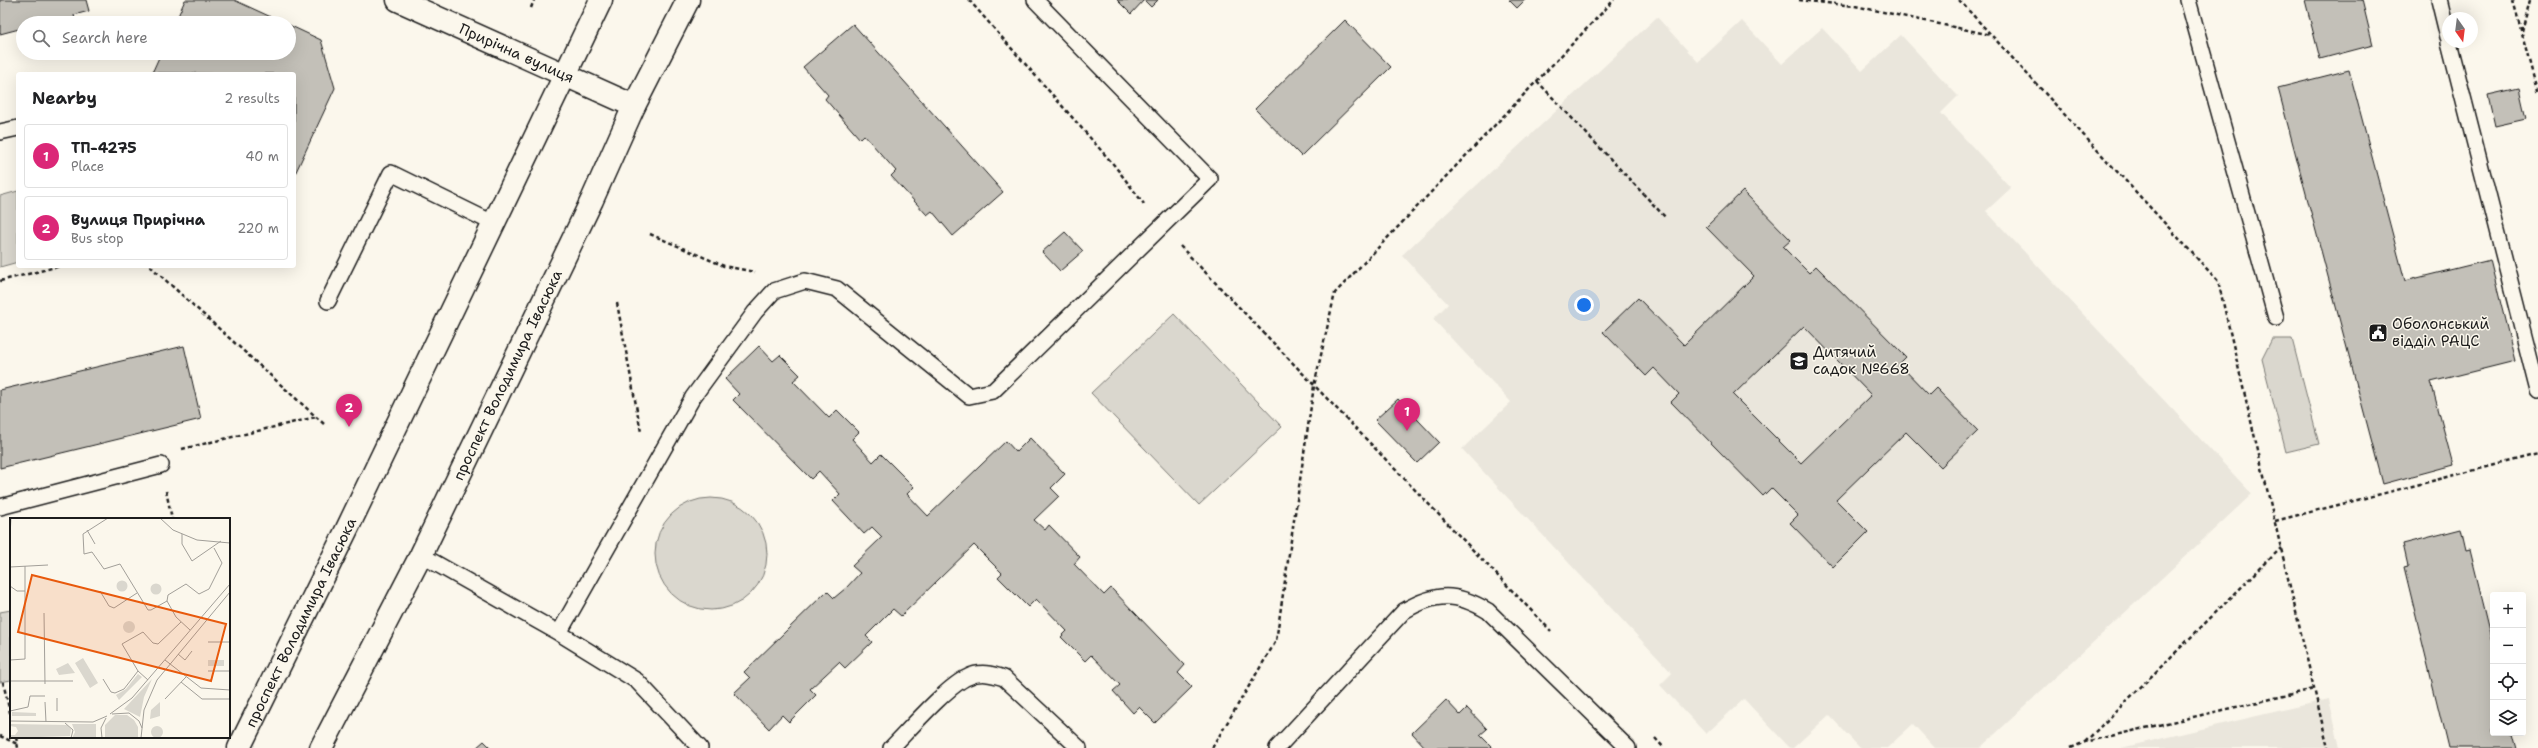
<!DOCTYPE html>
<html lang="en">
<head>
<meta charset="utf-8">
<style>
	body { margin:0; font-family:"Shantell Sans",sans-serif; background:#f2f2f2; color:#202124 }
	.controls { position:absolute; right:12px; bottom:12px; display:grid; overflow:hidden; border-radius:4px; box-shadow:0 4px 16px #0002 }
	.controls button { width:36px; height:36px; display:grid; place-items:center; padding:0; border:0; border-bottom:1px solid #e0e0e0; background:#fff; color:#202124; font:20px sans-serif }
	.compass { position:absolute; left:2442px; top:12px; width:36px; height:36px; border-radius:50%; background:#fff; box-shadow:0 4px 16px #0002; rotate:166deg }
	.you { position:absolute; left:1584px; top:305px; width:14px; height:14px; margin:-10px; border:3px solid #fff; border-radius:50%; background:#1a73e8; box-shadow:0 0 0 6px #1a73e833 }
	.badge { display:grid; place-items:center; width:26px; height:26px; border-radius:50%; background:#db2777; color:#fff; font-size:13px; font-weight:700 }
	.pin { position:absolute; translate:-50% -33px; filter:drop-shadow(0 1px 2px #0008) }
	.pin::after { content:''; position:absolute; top:21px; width:14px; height:12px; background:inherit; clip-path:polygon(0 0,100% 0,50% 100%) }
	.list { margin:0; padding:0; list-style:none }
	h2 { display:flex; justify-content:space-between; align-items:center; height:52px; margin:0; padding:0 16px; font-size:17px }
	h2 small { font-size:13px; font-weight:400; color:#757577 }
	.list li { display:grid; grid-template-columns:26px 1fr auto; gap:12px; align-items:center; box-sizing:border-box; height:64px; margin:0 8px 8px; padding:0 8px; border:1px solid #e0e0e0; border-radius:4px }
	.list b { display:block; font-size:15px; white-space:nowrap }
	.list p { margin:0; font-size:13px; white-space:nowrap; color:#757577 }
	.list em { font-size:13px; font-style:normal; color:#757577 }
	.icon { flex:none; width:22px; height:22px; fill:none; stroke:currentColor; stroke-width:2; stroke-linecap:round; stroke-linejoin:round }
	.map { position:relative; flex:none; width:2538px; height:748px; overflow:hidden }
	.search { position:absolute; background:#fff; box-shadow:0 4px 16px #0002; left:16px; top:16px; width:280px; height:44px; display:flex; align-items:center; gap:10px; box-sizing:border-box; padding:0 14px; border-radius:22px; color:#757577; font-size:15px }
	.panel { position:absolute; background:#fff; box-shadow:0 4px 16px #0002; left:16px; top:72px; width:280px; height:196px; border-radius:4px }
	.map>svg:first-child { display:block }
	.built { fill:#eae6dc }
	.green { fill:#dad7ce; stroke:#7b7a75 }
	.building { fill:#c3c0b8; stroke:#1c1c1c; fill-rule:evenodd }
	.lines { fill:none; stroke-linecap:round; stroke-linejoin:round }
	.service-casing { stroke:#1c1c1c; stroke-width:18 }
	.minor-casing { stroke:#1c1c1c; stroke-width:25 }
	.secondary-casing { stroke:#1c1c1c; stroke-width:25 }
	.path { stroke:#1c1c1c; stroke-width:2.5; stroke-dasharray:4 3; stroke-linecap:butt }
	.service { stroke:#fbf7ec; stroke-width:15 }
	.minor { stroke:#fbf7ec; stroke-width:22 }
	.secondary { stroke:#fbf7ec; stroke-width:22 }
	.labels { text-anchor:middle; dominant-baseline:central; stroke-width:3; stroke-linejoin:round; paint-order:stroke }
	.street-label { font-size:15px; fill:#1c1c1c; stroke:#fbf7ec }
	.poi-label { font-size:15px; fill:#1c1c1c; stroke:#fbf7ec; text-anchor:start }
	.inset-road { fill:none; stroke:#a29f99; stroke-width:1 }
	.view { fill:#e8590c; fill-opacity:0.15; stroke:#e8590c; stroke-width:2 }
	.inset-edge { fill:none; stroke:#1c1c1c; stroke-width:2 }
</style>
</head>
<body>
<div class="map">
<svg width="2538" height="748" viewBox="0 0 2538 748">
	<rect width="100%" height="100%" fill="#fbf7ec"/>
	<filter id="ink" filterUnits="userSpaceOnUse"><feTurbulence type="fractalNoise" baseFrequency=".025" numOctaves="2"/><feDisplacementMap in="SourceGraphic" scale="8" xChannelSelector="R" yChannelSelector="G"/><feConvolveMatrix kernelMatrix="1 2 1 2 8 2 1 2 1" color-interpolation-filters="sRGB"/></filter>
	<g filter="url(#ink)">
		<path class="built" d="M1657,17l41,45 44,-41 40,43 40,-36 40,43 39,-36 57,61 -17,17 70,75 -25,23 266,283 -272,254h-45l-22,-24 -26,24h-27l-31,-33 -36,33h-3l-46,-49 -38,35 -46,-49 12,-12 -210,-224 49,-47 -78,-83 15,-15 -46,-49z
			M2329,699l11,49h-219z"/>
		<path class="green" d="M18,191v71l-18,5v-71z
			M1174,314l108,113 -83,78 -108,-112z
			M2272,339h20l27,105 -33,8 -24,-93z
			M655 554a56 56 0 1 1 112 0a56 56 0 1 1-112 0Z
			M11,610v70l-11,2v-70z"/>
		<path class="building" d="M0,0h86l3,11 -15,4 2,8h-53v5l-23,6z
			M185,0h49l50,23h-109z
			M1117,0h41l-7,7 -7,-7 -13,14z
			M1509,0h16l-8,8z
			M2305,0h57l11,45 -53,14z
			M1345,20l46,47 -90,89 -46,-47z
			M853,24l150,168 -50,44 -21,-25 -5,4 -36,-39 5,-5 -32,-36 -4,4 -35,-40 3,-4 -25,-28z
			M289,25l32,15 14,48 -41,88v-102l-142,-1 9,-20h128z
			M2349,70l56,211 85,-21 25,101 -84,21 22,83 -70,19 -105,-396z
			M2519,88l7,31 -31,7 -7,-31z
			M1743,191l48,49 -8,7 26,26 7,-7 90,91 -7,7 30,31 7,-7 42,43 -37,36 -35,-35 -70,68 32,32 -35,35 -43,-44 8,-8 -27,-27 -8,8 -92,-94 8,-8 -25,-26 -8,8 -43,-44 35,-34 46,47 70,-69 -48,-49zM1804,326l67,69 -70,68 -68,-68z
			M1065,232l18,19 -23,20 -18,-19z
			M184,346l17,73 -201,49v-78z
			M759,346l14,15 7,-6 20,20 -7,6 36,37 8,-8 22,22 -7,7 21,23 8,-8 33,33 -7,7 21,22 78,-75 10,11 14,-14 35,36 -14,14 8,8 -25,24 11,10 4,-5 31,32 -6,7 30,31 7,-7 74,77 -7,8 14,14 -37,36 -16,-16 -6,6 -20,-22 7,-6 -29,-30 -6,6 -24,-24 6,-6 -31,-32 -8,8 -30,-30 4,-4 -28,-28 -73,71 -8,-7 -27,27 6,6 -27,26 -6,-6 -29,27 6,6 -27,27 -7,-7 -13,14 -35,-36 16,-15 -6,-6 83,-81 7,7 12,-10 14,-15 -8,-7 30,-29 -10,-10 -8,7 -31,-33 7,-7 -21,-23 -8,8 -78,-79 6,-6 -14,-15z
			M1398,399l41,43 -22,21 -42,-43z
			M2461,529l5,22 4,-1 23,93v90h19l4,15h-68l-44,-181 4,-1 -5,-22z
			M1446,700l14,15 7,-7 20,21 -7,6 13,13h-67l-14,-15z
			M484,741l7,7h-15z"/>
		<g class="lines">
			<defs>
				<path id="service" d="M2188,0l88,318
					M2439,0l9,37
					M2449,42l89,349
					M0,132l18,-4
					M328,301l63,-128 104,51
					M0,507l161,-42
					M421,555l138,78 78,48 63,67
					M559,633l134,-236 62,-85 19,-21 31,-10 32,8 132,107 24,-5 217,-212 -175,-179
					M891,748c17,-17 57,-63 77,-71 12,-6 24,-3 36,1l75,70
					M1277,748l127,-137c32,-19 52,-19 84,0l140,137"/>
				<g id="minor">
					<path id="s1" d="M398,0l236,106"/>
				</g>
				<g id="secondary">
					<path id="s2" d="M239,748l107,-217 255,-531"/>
					<path id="s3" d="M321,748l100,-193 171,-355 42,-94 54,-106"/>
				</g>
			</defs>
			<use href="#service" class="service-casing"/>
			<use href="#minor" class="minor-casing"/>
			<use href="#secondary" class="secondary-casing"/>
			<path class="path" d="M969,0l145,165 30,39
				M1799,0l56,6 136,29
				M1959,0l259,281 110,467
				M2513,0l25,94
				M531,8l3,-8
				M2522,31l8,-31
				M1537,81l129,137
				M650,234l74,32 31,6
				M1180,246l371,385
				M150,266l174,158
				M0,281l60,-15
				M617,303l24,129
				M182,449l134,-32
				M166,491l6,28
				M2275,521l263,-67
				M3,682l8,35
				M0,736l17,8
				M16,737l2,11
				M1655,738l9,10
				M2085,742l196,-194
				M1212,748l64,-107 38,-255 21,-93 279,-293
				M2071,748l14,-6 229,-53"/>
			<use href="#service" class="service"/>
			<use href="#minor" class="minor"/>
			<use href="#secondary" class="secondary"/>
		</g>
	</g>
	<defs>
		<symbol id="civic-square" viewBox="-11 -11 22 22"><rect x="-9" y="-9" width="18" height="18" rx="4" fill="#1c1c1c" stroke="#fbf7ec"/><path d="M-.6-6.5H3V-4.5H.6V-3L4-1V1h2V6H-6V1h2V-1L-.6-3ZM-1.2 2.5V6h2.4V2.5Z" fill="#fff"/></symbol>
		<symbol id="school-square" viewBox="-11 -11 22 22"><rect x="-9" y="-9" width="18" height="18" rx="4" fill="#1c1c1c" stroke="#fbf7ec"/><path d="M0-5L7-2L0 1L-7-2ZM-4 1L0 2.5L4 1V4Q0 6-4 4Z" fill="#fff"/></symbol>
	</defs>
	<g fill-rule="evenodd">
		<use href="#civic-square" x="2367" y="322" width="22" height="22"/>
		<use href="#school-square" x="1788" y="350" width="22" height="22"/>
	</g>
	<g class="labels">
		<g class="street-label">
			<text stroke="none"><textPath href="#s1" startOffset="130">Прирічна вулиця</textPath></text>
			<text stroke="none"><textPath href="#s3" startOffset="417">проспект Володимира Івасюка</textPath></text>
			<text stroke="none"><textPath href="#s2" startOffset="140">проспект Володимира Івасюка</textPath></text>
		</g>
		<g class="poi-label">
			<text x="2392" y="324">Оболонський<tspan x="2392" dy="17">відділ РАЦС</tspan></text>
			<text x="1813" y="352">Дитячий<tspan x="1813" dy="17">садок №668</tspan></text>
		</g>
	</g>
	<g transform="translate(10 518)">
		<rect width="220" height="220" fill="#fbf7ec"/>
		<path d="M106.5 68a5.5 5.5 0 1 1 11 0a5.5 5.5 0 1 1-11 0ZM140.5 71a5.5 5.5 0 1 1 11 0a5.5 5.5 0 1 1-11 0ZM113 109a6 6 0 1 1 12 0a6 6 0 1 1-12 0ZM73,140l15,25 -8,5 -15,-25zM198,142h16v6h-16zM58,145l7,10 -16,2 -3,-6zM128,156l4,3 -23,23 -3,-5 10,-6zM142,161l-8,18 -4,20 -16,-8zM150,184v14l-10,3 1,-9zM2,194l24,1v3h-24zM105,197h12l7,5 4,7v11h-33v-13zM0,206l57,1 4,4 -1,7 -60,2v-3h5l3,-4 -2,-4 -6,-1zM62,206h24v14h-24l3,-6zM141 214a6 6 0 1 1 12 0a6 6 0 1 1-12 0Z" fill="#dad7ce"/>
		<path class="inset-road" d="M98,0l-25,16 1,20 8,-2 12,17 16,-5 28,46h3l16,-9 9,16 14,13M150,0l13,12 24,10 33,3M77,12l8,14M172,16v10l10,17 29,-20M0,18l1,-18M0,49l38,-2M0,68l7,5h8M90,73l9,15 5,2 23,-15M157,83l1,-6 18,-11 13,10 10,-5 13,-26 -8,-15M34,95l1,71M198,124h22M168,136l7,6 7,-9M0,142l15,-1v-93M155,142l36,28 29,2M198,153h22M93,161l8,13 4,1 9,-4 14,-18M138,162l-10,-9 -16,-27 21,-12 10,11 5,1 23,-22M0,163h63M171,164l21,17h28M47,180v13M155,181l21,-22M35,184l1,20M0,193l18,-4 2,-11h15M100,196l22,-16 98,-114M102,196l17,-1 10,8 3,7M0,203l83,1 14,-6M55,205l8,7 -2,8M92,220l-1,-10 5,-10M131,220l3,-28 13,-30 73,-88"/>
		<path class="view" d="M22,57l194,49 -15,57 -193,-49z"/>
		<rect width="220" height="220" class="inset-edge"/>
	</g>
</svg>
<div class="controls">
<button>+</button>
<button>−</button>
<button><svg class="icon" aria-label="locate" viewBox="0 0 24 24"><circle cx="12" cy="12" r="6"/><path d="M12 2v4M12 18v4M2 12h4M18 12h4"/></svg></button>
<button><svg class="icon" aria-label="layers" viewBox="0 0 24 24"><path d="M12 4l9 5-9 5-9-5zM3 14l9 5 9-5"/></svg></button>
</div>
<svg class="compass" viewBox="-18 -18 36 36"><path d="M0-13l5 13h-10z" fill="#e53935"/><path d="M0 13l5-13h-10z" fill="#757577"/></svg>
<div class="you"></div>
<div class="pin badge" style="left:1407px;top:431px">1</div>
<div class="pin badge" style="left:349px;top:427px">2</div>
<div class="search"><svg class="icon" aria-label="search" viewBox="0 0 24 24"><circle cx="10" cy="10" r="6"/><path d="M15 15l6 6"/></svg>Search here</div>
<section class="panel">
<h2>Nearby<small>2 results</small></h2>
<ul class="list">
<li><span class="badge">1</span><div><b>ТП-4275</b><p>Place</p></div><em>40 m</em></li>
<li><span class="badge">2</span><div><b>Вулиця Прирічна</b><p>Bus stop</p></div><em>220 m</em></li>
</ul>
</section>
</div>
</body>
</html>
